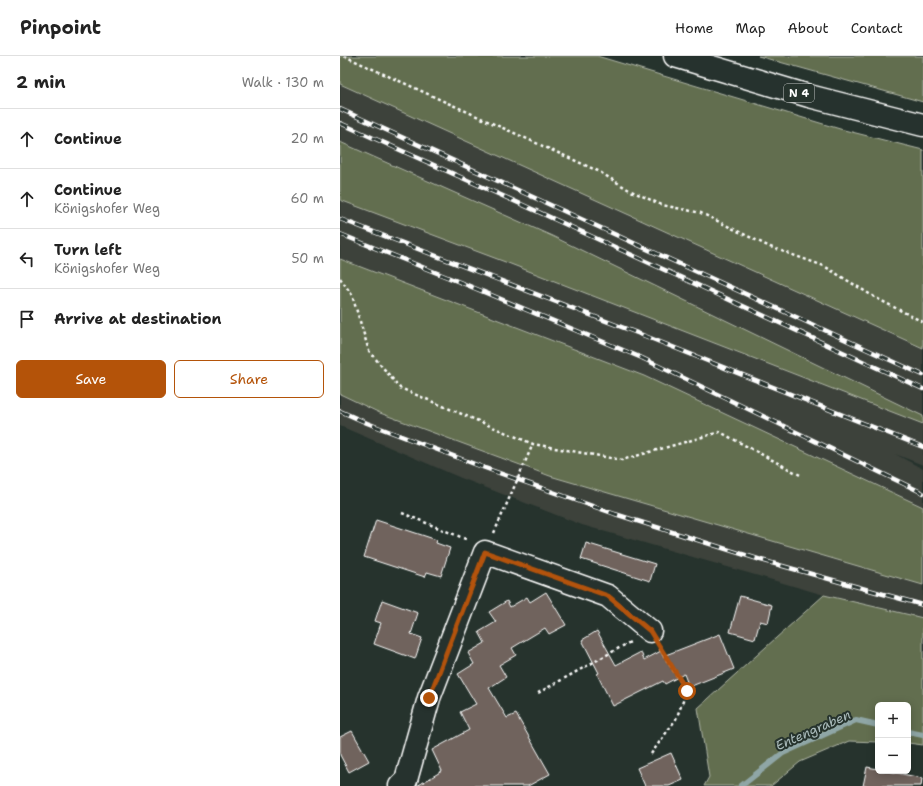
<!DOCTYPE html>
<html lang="en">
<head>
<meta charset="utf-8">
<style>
	body { margin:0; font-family:"Shantell Sans",sans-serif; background:#f2f2f2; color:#222 }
	.controls { position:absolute; right:12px; bottom:12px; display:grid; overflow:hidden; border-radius:6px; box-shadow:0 2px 10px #0003 }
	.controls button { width:36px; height:36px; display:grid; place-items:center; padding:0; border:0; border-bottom:1px solid #e0e0e0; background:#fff; color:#222; font:20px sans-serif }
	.stop { position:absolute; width:12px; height:12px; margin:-9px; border:3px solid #b45309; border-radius:50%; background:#fff }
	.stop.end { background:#b45309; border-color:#fff; box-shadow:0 1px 4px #0008 }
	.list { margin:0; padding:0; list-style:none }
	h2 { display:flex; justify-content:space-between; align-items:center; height:52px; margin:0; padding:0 16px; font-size:17px }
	h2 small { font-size:13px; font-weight:400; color:#767676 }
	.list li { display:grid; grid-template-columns:26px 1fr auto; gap:12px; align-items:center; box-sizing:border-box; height:60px; padding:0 16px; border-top:1px solid #e0e0e0 }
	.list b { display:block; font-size:15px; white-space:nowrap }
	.list p { margin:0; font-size:13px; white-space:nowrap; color:#767676 }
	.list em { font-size:13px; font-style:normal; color:#767676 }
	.actions { display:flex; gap:8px; padding:12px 16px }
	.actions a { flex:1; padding:9px 0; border:1px solid #b45309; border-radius:6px; text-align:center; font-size:14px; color:#b45309 }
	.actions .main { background:#b45309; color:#fff }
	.icon { flex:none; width:22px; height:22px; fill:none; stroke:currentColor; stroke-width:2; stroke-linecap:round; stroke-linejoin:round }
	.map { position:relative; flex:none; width:583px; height:730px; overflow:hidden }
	header { display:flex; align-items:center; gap:24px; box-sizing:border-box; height:56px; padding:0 20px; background:#fff; border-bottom:1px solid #e0e0e0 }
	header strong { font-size:19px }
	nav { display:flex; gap:22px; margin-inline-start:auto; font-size:14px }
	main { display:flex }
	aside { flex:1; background:#fff }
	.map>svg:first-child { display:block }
	.built { fill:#3c423b }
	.green { fill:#626e4f; stroke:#b0b6a7 }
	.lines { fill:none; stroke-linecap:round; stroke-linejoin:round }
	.stream { stroke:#8fa6a6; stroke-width:6 }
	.building { fill:#70645d; stroke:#fff }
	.minor-casing { stroke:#fff; stroke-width:25 }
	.trunk-casing { stroke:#fff; stroke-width:25 }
	.path { stroke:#fff; stroke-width:2.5; stroke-dasharray:3 3; stroke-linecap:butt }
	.minor { stroke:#26332d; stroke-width:22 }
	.trunk { stroke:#26332d; stroke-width:22 }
	.rail-casing { stroke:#fff; stroke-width:4.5 }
	.rail { stroke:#26332d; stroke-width:3; stroke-dasharray:9; stroke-linecap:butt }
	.route { stroke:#b45309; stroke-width:5 }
	.labels { text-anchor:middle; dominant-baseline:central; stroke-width:4; stroke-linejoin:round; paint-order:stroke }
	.shield { fill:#26332d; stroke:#bec2c0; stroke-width:1 }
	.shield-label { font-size:11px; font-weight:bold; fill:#fff }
	.water-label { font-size:13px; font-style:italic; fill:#abbcbc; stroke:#26332d }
</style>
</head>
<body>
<header>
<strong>Pinpoint</strong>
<nav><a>Home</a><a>Map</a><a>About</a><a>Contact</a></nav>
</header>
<main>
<aside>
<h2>2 min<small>Walk · 130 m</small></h2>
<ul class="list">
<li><svg class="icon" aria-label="ahead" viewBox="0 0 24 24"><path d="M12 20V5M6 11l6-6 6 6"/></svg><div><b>Continue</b></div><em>20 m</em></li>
<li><svg class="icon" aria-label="ahead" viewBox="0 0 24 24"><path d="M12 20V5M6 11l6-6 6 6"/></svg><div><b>Continue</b><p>Königshofer Weg</p></div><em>60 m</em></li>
<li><svg class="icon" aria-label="left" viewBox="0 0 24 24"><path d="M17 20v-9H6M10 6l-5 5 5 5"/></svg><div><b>Turn left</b><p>Königshofer Weg</p></div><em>50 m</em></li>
<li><svg class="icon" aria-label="arrive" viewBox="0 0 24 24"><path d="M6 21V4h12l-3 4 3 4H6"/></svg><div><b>Arrive at destination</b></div></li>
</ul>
<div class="actions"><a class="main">Save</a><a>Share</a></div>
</aside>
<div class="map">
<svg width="583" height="730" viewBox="0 0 583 730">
	<rect width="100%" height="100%" fill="#26332d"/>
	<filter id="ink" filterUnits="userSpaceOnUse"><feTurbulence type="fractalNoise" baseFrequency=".025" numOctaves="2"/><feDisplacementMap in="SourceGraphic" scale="8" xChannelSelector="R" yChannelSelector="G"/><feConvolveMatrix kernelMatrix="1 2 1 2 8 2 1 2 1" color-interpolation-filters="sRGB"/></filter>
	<g filter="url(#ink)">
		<path class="built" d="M0,28l583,264v68l-371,-180 -212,-94z
			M0,144l168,63 415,161v41l-28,-11 28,15v38l-279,-131 -304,-117z
			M0,338l40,19 170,63 373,109v33l-99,-23 -242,-70 -121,-47 -121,-52z"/>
		<path class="green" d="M0,0h257l243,73 83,21v198l-583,-264z
			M418,0h165v46z
			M0,86l212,94 371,180v8l-415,-161 -168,-63z
			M0,203l304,117 279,131v78l-373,-109 -170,-63 -40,-19z
			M484,539l99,23v127l-15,-2v-38h-30v37l-29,-1 -49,21 -29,24h-67l5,-9 -11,-69z"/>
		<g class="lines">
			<path class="stream" d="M568,676l15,3
				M401,730l42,-33 73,-33 22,5"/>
		</g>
		<path class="building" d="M36,464l61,20 -1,3 14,5 -9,28 -14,-4 -2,5 -61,-20z
			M246,487l69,21 -5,17 -69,-22z
			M206,536l20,33 -17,9 -4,-6 -33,20 4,7 -17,10 7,12 -17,11 18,30 9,-4 34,60 -22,12h-111l25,-15 -10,-21 37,-20 -9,-18 16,-8 -18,-30 16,-10 -6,-11 17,-10 -6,-11 17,-10 -7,-10 18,-11 3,6 17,-10 3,5z
			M400,540l32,9 -4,18 -8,-2 -5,18 -25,-7z
			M42,544l36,13 -7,21 11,4 -7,21 -41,-15 7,-21 -6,-2z
			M257,575l19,34 25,-13 3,8 17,-9 2,5 57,-22 14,35 -45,18 -5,-13 -19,10 -2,-3 -50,25 -16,-32 2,-1 -17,-33z
			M12,675l17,30 -20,11 -9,-17v-18z
			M331,697l12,27 -14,6h-24l-8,-18z
			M527,711l11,2v2h9l35,7 -1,8h-58z"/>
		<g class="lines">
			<defs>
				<path id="minor" d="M60,730l6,-6 23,-82 56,-146 123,44 42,35"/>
				<path id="trunk" d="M335,0l134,40 114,29"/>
			</defs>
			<use href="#minor" class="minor-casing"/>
			<use href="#trunk" class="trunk-casing"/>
			<path class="path" d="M4,0l254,115 33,20 31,14 39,8 69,34 54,19 52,32 47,24
				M0,222l12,17 17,56 31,37 133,56 89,16 98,-28 82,44
				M62,457l66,27
				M154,477l39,-89
				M198,637l92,-51
				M311,698l25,-35 11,-28 -27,-42"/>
			<use href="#minor" class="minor"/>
			<use href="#trunk" class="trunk"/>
			<defs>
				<path id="rail" d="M0,53l583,266
					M0,67l203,91 380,175
					M0,163l305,117 278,111
					M0,178l127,51 175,73 281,135
					M0,355l27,12 118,45 130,46 146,46 162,45"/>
			</defs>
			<use href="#rail" class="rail-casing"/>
			<use href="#rail" class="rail"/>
		</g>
	</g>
	<g class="lines" filter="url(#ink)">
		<path class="route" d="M89,642l56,-146 123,44 42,35 37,60"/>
	</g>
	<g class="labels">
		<rect class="shield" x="444" y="28" width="30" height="18" rx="3"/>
		<g class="shield-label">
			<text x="459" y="37">N 4</text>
		</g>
		<g class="water-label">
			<text transform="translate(473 674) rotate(-24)">Entengraben</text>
		</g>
	</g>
</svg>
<div class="controls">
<button>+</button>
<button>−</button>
</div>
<div class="stop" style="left:347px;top:635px"></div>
<div class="stop end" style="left:89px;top:642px"></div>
</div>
</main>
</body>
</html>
